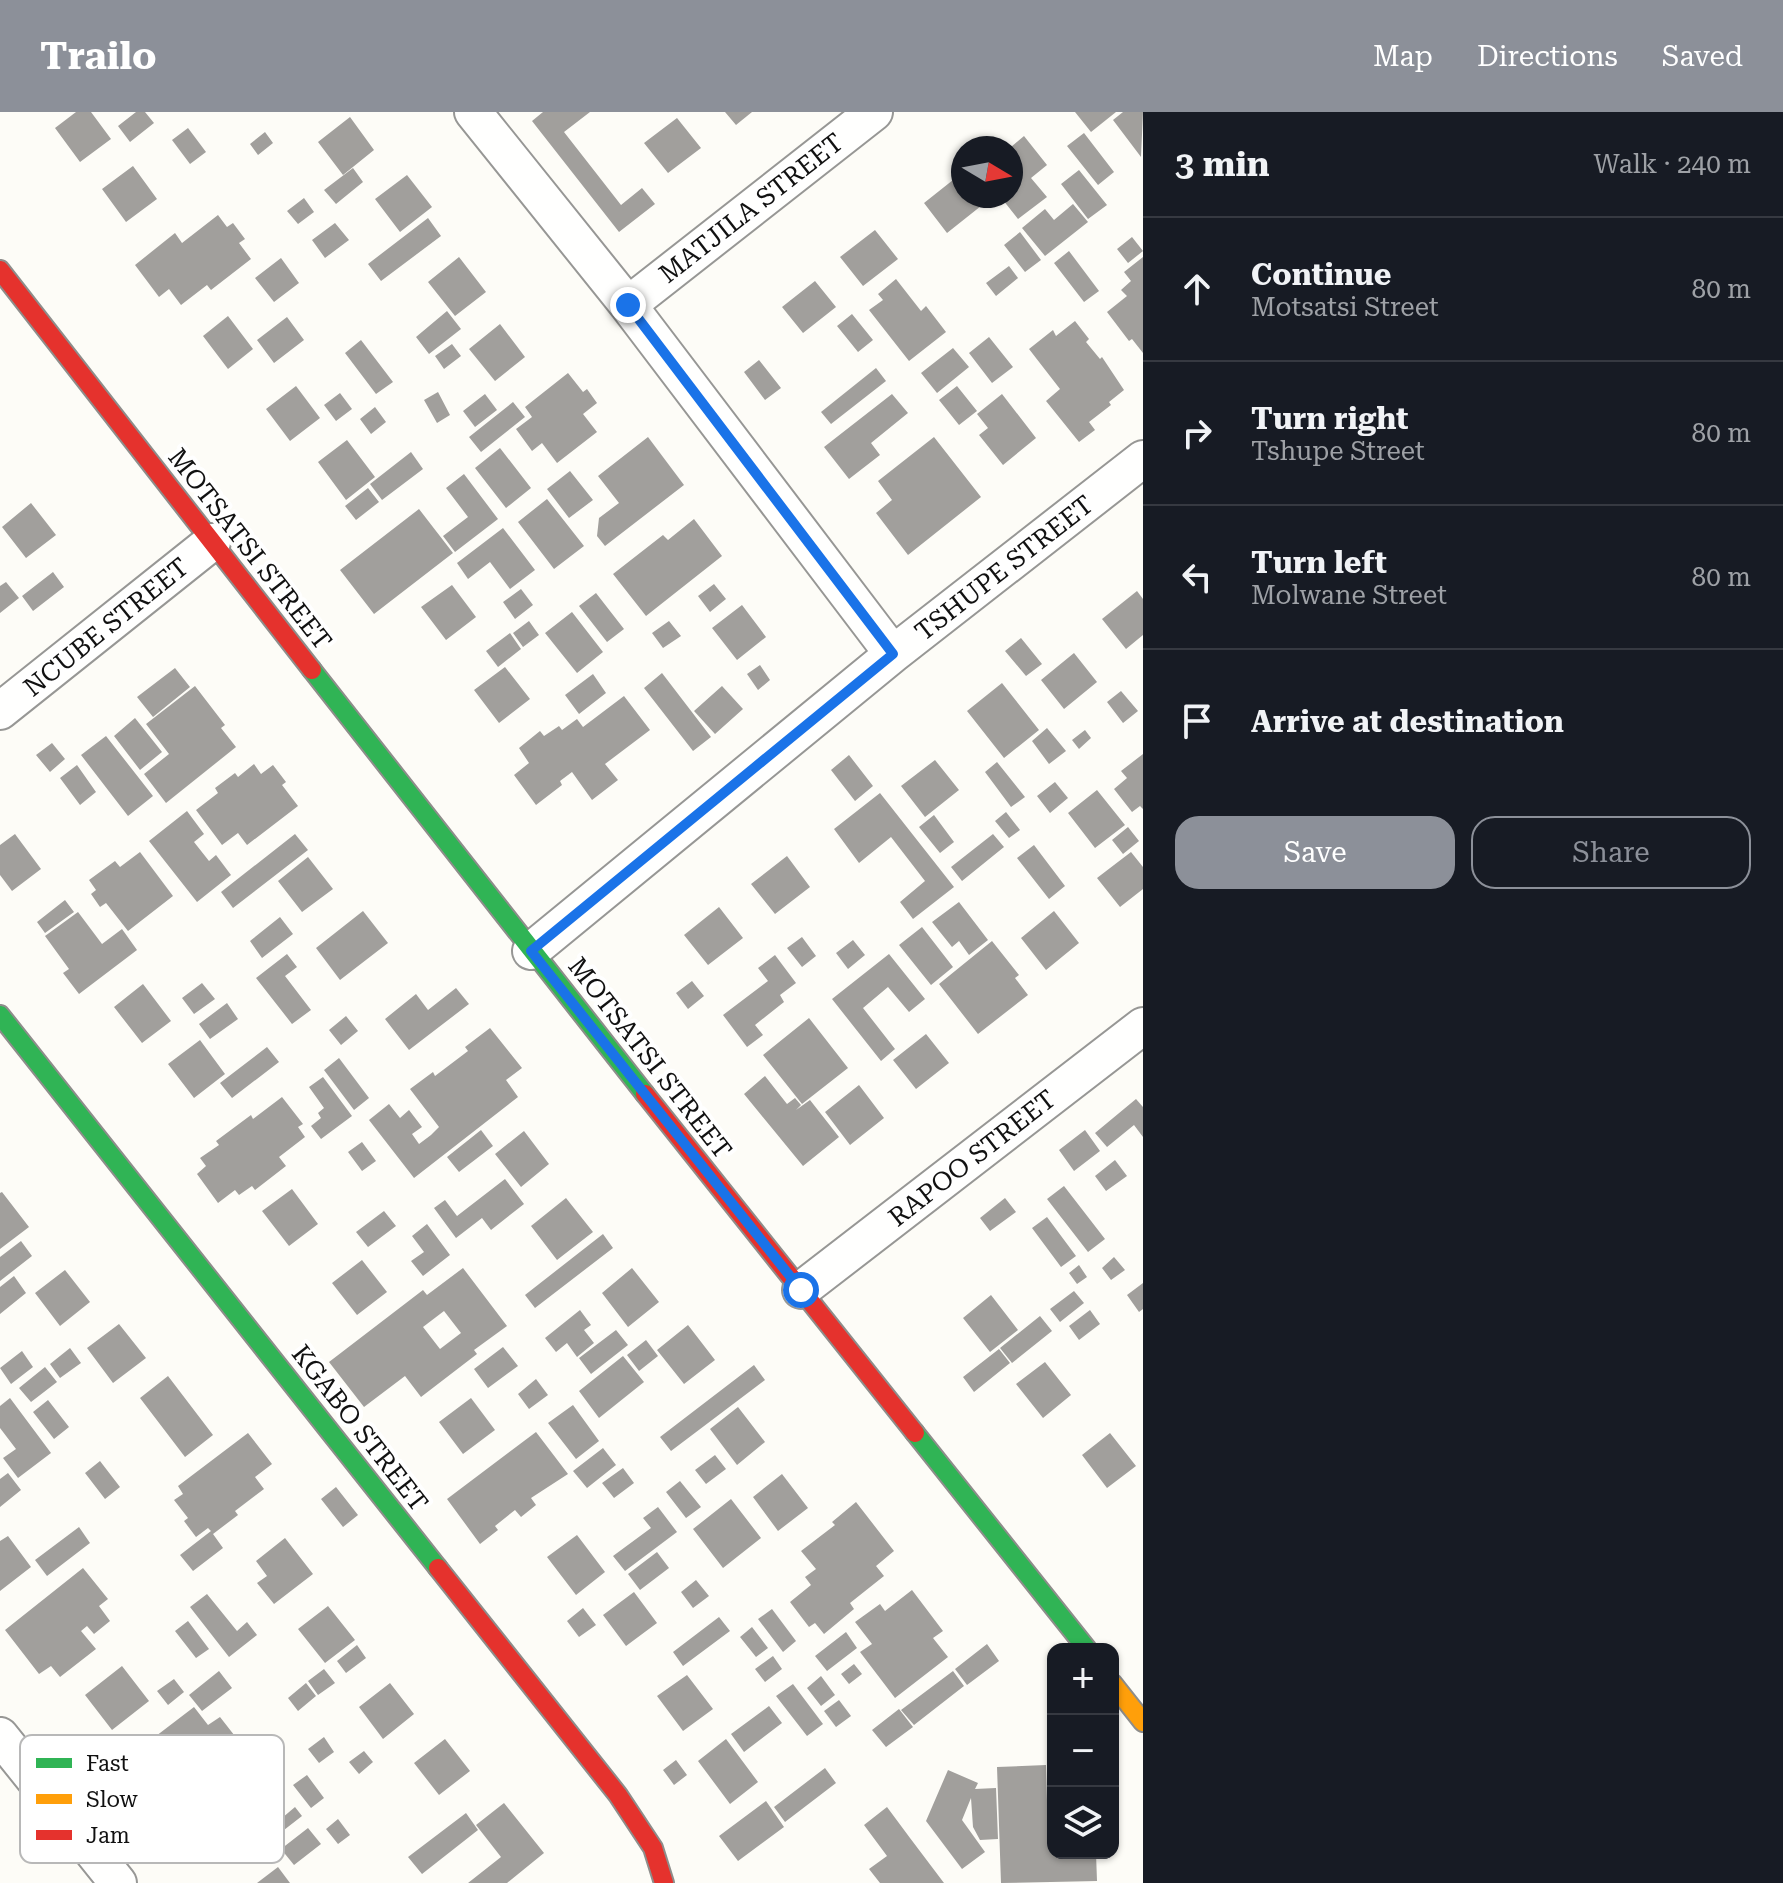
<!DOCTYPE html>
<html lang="en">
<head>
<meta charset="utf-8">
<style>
	body { margin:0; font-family:"Roboto Serif",serif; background:#242831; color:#f1f3f6 }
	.controls { position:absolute; right:24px; bottom:24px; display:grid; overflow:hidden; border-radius:16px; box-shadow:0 2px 6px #0004 }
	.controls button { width:72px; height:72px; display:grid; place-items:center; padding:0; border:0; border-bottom:2px solid #363941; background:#171b24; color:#f1f3f6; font:40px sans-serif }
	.compass { position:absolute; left:951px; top:24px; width:72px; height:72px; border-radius:50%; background:#171b24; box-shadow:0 2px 6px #0004; rotate:100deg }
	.stop { position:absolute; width:24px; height:24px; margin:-18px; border:6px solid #1a73e8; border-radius:50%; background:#fff }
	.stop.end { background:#1a73e8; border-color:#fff; box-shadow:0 2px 8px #0008 }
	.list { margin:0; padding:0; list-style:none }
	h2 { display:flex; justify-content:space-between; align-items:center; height:104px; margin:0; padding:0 32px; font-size:34px }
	h2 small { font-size:26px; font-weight:400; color:#9ea1a6 }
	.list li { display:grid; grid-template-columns:52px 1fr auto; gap:24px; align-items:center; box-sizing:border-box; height:144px; padding:0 32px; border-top:2px solid #363941 }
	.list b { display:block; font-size:30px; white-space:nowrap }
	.list p { margin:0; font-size:26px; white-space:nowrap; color:#9ea1a6 }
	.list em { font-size:26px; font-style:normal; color:#9ea1a6 }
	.actions { display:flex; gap:16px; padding:24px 32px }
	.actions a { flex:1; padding:18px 0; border:2px solid #8c9099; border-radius:24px; text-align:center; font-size:28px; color:#8c9099 }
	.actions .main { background:#8c9099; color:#fff }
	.icon { flex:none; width:44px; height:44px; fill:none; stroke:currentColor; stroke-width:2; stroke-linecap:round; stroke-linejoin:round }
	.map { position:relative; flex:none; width:1143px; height:1771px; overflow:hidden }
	header { display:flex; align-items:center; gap:48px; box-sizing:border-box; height:112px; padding:0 40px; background:#8c9099; color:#fff }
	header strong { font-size:38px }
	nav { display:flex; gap:44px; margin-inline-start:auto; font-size:28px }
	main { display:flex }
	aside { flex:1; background:#171b24 }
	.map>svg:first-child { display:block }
	.building { fill:#a19f9c; fill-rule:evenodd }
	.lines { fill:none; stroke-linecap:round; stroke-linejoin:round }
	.street-casing { stroke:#979795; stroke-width:40 }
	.fast-casing { stroke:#8e8d8b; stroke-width:22 }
	.slow-casing { stroke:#8e8d8b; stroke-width:22 }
	.jam-casing { stroke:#8e8d8b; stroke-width:22 }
	.street { stroke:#fffffe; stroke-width:36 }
	.fast { stroke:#30b455; stroke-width:18 }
	.slow { stroke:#ff9f0a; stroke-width:18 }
	.jam { stroke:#e5322d; stroke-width:18 }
	.route { stroke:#1a73e8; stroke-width:10 }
	.labels { text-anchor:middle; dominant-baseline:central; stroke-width:8; stroke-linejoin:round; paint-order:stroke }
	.street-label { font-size:26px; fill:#111; stroke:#fff }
	.key { fill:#fff; stroke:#b8b8b8; stroke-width:2 }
	.key-label { font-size:22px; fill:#111 }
</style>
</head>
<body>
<header>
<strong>Trailo</strong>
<nav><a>Map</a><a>Directions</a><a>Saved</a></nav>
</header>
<main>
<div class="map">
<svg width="1143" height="1771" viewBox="0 0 1143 1771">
	<rect width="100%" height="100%" fill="#fdfcf7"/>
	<path class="building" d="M76,0h15l20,27 -31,23 -25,-34z
		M136,0h9l9,11 -24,19 -12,-16z
		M543,0h47l-26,20 57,73 21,-17 13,16 -36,28 -87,-111z
		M725,0h27l-16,13z
		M1075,0h41l-25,20z
		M1123,0h20l-2,45 -28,-37z
		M350,5l24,33 -31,25 -25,-33z
		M677,6l24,30 -33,25 -24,-30z
		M188,16l18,24 -16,12 -18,-24z
		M265,20l8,11 -15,12 -8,-11z
		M1084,21l30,39 -16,13 -31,-39z
		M1024,24l23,29 -16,13 16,19 -29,22 -15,-19 11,-8 -3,-4v-41z
		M133,54l24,33 -31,23 -24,-33z
		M353,56l10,14 -27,22 -12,-14z
		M1079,58l28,35 -19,14 -27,-35z
		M407,63l25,32 -32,25 -25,-33z
		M958,64l5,7v13h10l8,10 -34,27 -23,-30z
		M304,86l10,14 -16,12 -11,-13z
		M1073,92l15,18 -43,34 -23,-28 23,-19 9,11z
		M218,103l9,12 6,-4 12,16 -6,4 12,16 -40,31 -4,-5 -26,20 -12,-16 -10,8 -24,-32 40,-32 7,10z
		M428,106l13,18 -60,45 -13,-17z
		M335,111l14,17 -24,18 -13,-18z
		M875,118l23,29 -35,27 -23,-29z
		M1020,120l21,28 -16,12 -21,-27z
		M1132,125l11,14 -15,12 -11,-14z
		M1069,139l30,40 -15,11 -30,-39z
		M459,145l27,35 -31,24 -27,-34z
		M1143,145v96l-11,-14 -3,2 -22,-29 20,-16 -6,-6 10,-9 -7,-9z
		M281,146l18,25 -25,19 -19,-24z
		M1009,154l9,12 -22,18 -10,-13z
		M896,167l25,32 5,-5 20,26 -37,29 -40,-51 14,-10 -5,-6z
		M815,169l21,26 -33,26 -21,-26z
		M447,199l14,18 -32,25 -13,-17z
		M852,202l21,26 -15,12 -21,-26z
		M228,204l25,33 -25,20 -25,-33z
		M287,205l17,23 -30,23 -17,-23z
		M1075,209l14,18 -3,3 14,17 2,-2 22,33 -15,12 2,3 -22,17 6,8 -16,12 -33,-41 14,-12 -31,-40 24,-19 3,6z
		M500,212l25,33 -30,24 -26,-32z
		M989,225l24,30 -21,16 -23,-30z
		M361,228l32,42 -17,12 -31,-41z
		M452,232l9,12 -17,13 -9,-13z
		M953,236l16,19 -32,26 -16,-20z
		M759,248l22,28 -16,12 -21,-28z
		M876,256l10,13 -55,43 -10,-12z
		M568,261l15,19 4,-3 10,14 -14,11 14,18 -40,31 -15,-20 -10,8 -16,-22 16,-12 -7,-10z
		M296,274l24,32 -30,23 -24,-32z
		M957,274l20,25 -18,14 -20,-25z
		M438,280l12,23 -13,8 -13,-23z
		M340,281l12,16 -16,12 -12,-16z
		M485,282l12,16 -22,17 -12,-16z
		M892,282l16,19 -37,30 9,12 -31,24 -25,-32z
		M1002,282l34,44 -33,27 -24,-30 9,-7 -11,-14z
		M513,290l12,15 -44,35 -12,-15z
		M375,295l11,15 -15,12 -11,-15z
		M648,325l36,48 -79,61 -8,-10 2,-18 20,-15 -21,-27z
		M934,325l47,60 -73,58 -32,-42 16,-13 -14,-19z
		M347,328l28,37 -29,23 -28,-38z
		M500,336l31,40 -25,20 -31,-40z
		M411,340l12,17 -41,31 -12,-16z
		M570,359l23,29 -24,18 -22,-29z
		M464,362l34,45 -43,33 -12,-16 25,-19 -22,-29z
		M368,376l11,14 -23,18 -11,-14z
		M547,387l37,47 -30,23 -36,-47z
		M31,391l25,32 -30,23 -24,-31z
		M419,397l34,44 -79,61 -34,-44z
		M694,407l28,37 -76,60 -33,-42 50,-39 5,5z
		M503,416l32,42 -25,19 -20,-27 -22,17 -11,-16z
		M53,460l11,15 -31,24 -11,-15z
		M6,470l13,16 -19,15v-27z
		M714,472l12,15 -16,13 -12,-16z
		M452,473l24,32 -30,23 -25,-33z
		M521,477l12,16 -18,14 -12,-17z
		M1137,479l6,8v36l-17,14 -24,-30z
		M596,481l28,36 -17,13 -28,-36z
		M742,493l24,32 -29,23 -25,-32z
		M572,500l31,40 -26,21 -32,-40z
		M529,509l10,14 -16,12 -10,-14z
		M669,509l12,15 -18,12 -11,-15z
		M510,521l11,16 -23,18 -12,-16z
		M1021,526l21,26 -16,12 -21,-25z
		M1074,541l23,29 -33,27 -23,-29z
		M760,553l10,15 -12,10 -11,-16z
		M505,555l25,32 -31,24 -25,-33z
		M175,556l15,19 -37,30 -16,-20z
		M662,561l49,64 -18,14 -49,-63z
		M593,562l13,19 -27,21 -14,-19z
		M1002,571l37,47 -35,28 -37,-47z
		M195,574l30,39 -4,3 15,19 -70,56 -22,-29 25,-20 -23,-30z
		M722,574l21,23 -28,25 -21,-23z
		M1121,579l17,20 -15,12 -16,-21z
		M624,584l26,34 -45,34 13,16 -26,20 -20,-28 -12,9 2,4 -26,20 -22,-30 15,-12 -10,-15 21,-17 4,5 15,-10 3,4 15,-11 6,8z
		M135,606l27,34 -22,18 -26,-34z
		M1047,616l19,23 -17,13 -17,-23z
		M1085,618l6,8 -12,11 -7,-9z
		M106,624l47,60 -25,20 -47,-61z
		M52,631l13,16 -15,13 -14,-17z
		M1143,642v55l-3,-3 -8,6 -18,-23 13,-11 -6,-7z
		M849,643l24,31 -18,15 -24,-31z
		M935,648l24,30 -34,27 -24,-31z
		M997,650l28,35 -14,10 -26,-35z
		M254,652l7,10 12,-9 13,17 -4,3 16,21 -51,39 -9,-12 -16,12 -26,-35 22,-17 -3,-5 20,-15 3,4z
		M77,653l19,27 -16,13 -20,-27z
		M1055,670l13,16 -18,15 -13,-17z
		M1097,678l28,35 -30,23 -27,-35z
		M880,681l74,94 -41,32 -13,-17 25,-21 -34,-44 -32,26 -25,-34z
		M187,699l17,23 -10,8 15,19 7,-6 15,20 -34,27 -48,-61z
		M1006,700l14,18 -11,8 -14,-17z
		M934,703l20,27 -14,11 -21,-26z
		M1128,715l11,14 -16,13 -11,-14z
		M15,722l26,35 -29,22 -12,-16v-30z
		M295,722l13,16 -75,58 -12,-16z
		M993,722l11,13 -42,34 -11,-14z
		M1034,733l31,41 -16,13 -32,-41z
		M140,740l33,44 -45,35 -22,-28 -6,4 -9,-13 5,-4 -7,-10 26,-19 5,6z
		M1131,740l12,15v22l-23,18 -23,-29z
		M787,744l23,31 -35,27 -24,-30z
		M308,745l25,32 -31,23 -24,-31z
		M65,788l9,12 -29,21 -8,-11z
		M959,790l29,38 -19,15 -10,-14 -7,6 -20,-25z
		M719,795l24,31 -35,27 -24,-30z
		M363,799l25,32 -48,37 -24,-32z
		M1054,799l25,32 -33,27 -25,-32z
		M78,800l24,32 20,-15 15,21 -58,44 -16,-21 6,-4 -24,-33z
		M280,805l13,17 -31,24 -12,-17z
		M922,815l31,40 -22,18 -32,-40z
		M802,825l14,19 -14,11 -15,-19z
		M853,828l12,15 -17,14 -12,-16z
		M992,829l27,34 -4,3 13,17 -50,39 -39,-50z
		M287,842l10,13 -12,9 26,34 -19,14 -36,-46z
		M889,842l36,45 -16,13 -21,-25 -25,21 32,41 -14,12 -49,-62z
		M775,843l21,28 -16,12 4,7 -29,23 8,10 -16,12 -24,-32 45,-34 -10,-13z
		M692,869l12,15 -16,13 -12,-16z
		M202,871l13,16 -21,15 -12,-16z
		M143,872l28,37 -29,22 -28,-36z
		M456,876l13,16 -60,46 -24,-31 31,-25 12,16z
		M227,891l11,16 -28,20 -11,-15z
		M346,904l12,15 -17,14 -12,-15z
		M809,906l39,50 -46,36 -39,-49z
		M490,916l32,40 -16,12 12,17 -104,81 -45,-58 20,-16 11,14 9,-8 13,17 -10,7 7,10 12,-9 8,-8 -29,-38 23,-17 2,4 33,-25 -3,-4z
		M926,922l23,29 -33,26 -23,-29z
		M200,928l25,34 -31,24 -26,-34z
		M267,935l12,15 -47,36 -12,-15z
		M339,946l30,40 -15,12 -30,-40z
		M765,964l22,28 8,-6 6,7 -5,5 14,-10 29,37 -36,29 -59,-72z
		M323,965l29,39 -31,23 -10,-13 10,-8 -3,-5 6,-5 -15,-21z
		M859,973l25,33 -34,27 -25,-33z
		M282,985l21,27 -5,3 7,10 -26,20 7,9 -31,24 -3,-4 -13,9 -4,-5 -17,13 -21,-29 9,-8 -6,-8 19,-13 -3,-4 35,-26 2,4z
		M1136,987l7,8v30l-9,-12 -27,22 -12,-14z
		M481,1018l12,16 -34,26 -12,-15z
		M1085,1018l15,21 -26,20 -15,-21z
		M524,1019l25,33 -28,23 -26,-33z
		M362,1030l14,19 -14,10 -14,-19z
		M1115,1048l12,16 -21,15 -11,-15z
		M505,1067l19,25 -33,26 -9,-12 -26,20 -22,-30 11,-8 12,16z
		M1064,1074l41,53 -17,13 -41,-53z
		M292,1077l26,35 -29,22 -27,-35z
		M2,1080l27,35 -29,22v-56z
		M566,1086l27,34 -36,28 -26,-34z
		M1005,1086l11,14 -26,19 -10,-13z
		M384,1099l12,15 -28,21 -12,-15z
		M1047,1105l29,39 -15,11 -29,-39z
		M427,1112l23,31 -27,21 -12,-15 13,-9 -12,-16z
		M603,1122l10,14 -78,60 -10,-13z
		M21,1129l11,15 -32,25v-24z
		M1114,1145l11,13 -14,10 -9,-12z
		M362,1148l25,32 -30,23 -25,-32z
		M1079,1153l8,12 -10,7 -8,-11z
		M463,1156l44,58 -33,24 3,4 -56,43 -16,-21 -41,31 -35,-45 94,-72 4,5zM444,1199l17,22 -21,16 -17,-22z
		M632,1156l27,34 -31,25 -26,-34z
		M65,1158l25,32 -30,24 -25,-33z
		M14,1164l12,17 -26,21v-27z
		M1143,1171v26l-4,3 -12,-17z
		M1074,1179l10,12 -24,19 -10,-13z
		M991,1183l27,35 -28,22 -27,-34z
		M580,1198l11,15 -7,5 10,13 -17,14 -10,-14 -11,9 -11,-14z
		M1090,1198l10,14 -21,16 -10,-14z
		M1040,1204l12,15 -40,32 -12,-15z
		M119,1212l27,34 -33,25 -26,-35z
		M688,1213l27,35 -31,24 -27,-34z
		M616,1218l12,15 -37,29 -12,-16z
		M646,1228l12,16 -19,15 -12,-16z
		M503,1235l15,19 -30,22 -14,-19z
		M70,1236l11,15 -21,15 -10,-14z
		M999,1237l11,14 -36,29 -11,-15z
		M22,1239l11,16 -22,17 -11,-16z
		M623,1244l21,26 -45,36 -20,-27z
		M1045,1250l26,33 -28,23 -27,-34z
		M754,1253l11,15 -94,71 -11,-14z
		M45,1255l12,15 -26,20 -12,-14z
		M168,1264l45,59 -28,22 -45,-59z
		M536,1267l12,16 -19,14 -11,-15z
		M10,1286l41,55 -33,25 -15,-20 13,-9 -16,-21v-22z
		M471,1286l24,32 -32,24 -24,-32z
		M48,1288l21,27 -15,12 -21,-27z
		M573,1293l26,36 -23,18 -28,-36z
		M738,1295l27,35 -28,23 -27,-36z
		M536,1320l32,42 -37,24 5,7 -15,12 -6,-7 -20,16 3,4 -18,14 -33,-45z
		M248,1321l24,31 -17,13 9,12 -29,22 3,4 -25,19 10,14 -30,23 -13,-16 31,-24 -3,-3 -12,9 -12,-16 4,-3 -14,-18 9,-6 -5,-8z
		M1110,1321l26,33 -29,22 -25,-33z
		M603,1336l13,17 -29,23 -14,-17z
		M715,1343l11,14 -20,15 -11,-14z
		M100,1349l20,26 -15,12 -20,-26z
		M623,1356l11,15 -20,15 -12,-15z
		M8,1361l13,17 -21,17v-28z
		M782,1362l26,34 -30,23 -25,-34z
		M680,1369l21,26 -15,11 -20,-26z
		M336,1375l22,28 -15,12 -22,-28z
		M731,1387l30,39 -38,30 -30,-39z
		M856,1390l38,49 -18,15 8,10 -34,27 4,6 -30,25 -9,-11 -6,4 -19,-25 21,-17 -6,-8 11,-8 -15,-18 34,-26 -3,-3z
		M658,1395l19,25 -52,39 -12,-15 38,-28 -8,-10z
		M79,1415l11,16 -43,33 -12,-16z
		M577,1423l28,37 -29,23 -29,-38z
		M8,1424l23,31 -31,24v-50z
		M285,1426l28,36 -39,30 -17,-21 10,-7 -11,-15z
		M657,1440l12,16 -29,22 -12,-16z
		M83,1456l25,31 -9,7 11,15 -16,13 -7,-8 -6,5 15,18 -36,28 -9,-11 -12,8 -34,-44z
		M696,1468l13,16 -16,12 -12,-16z
		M912,1478l31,41 -10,7 15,19 -53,41 -35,-46 12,-8 -17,-22 25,-18 5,7z
		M634,1480l23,31 -31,23 -23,-31z
		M207,1482l30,37 10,-9 10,13 -28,22 -39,-50z
		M328,1494l27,34 -30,23 -27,-34z
		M583,1496l13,17 -17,12 -12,-16z
		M772,1497l24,32 -13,11 -25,-33z
		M719,1505l11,14 -47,35 -10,-14z
		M188,1509l21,28 -13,9 -21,-27z
		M752,1515l16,21 -12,9 -16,-20z
		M846,1520l11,16 -30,23 -12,-15z
		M987,1532l12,17 -32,24 -12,-16z
		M357,1533l9,13 -20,15 -9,-12z
		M773,1544l9,13 -17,13 -10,-13z
		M854,1552l8,10 -13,10 -8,-10z
		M122,1554l27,35 -37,29 -27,-35z
		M324,1557l11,14 -17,12 -10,-14z
		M219,1559l13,17 -30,23 -13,-16z
		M953,1559l11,15 -50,39 -13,-15z
		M687,1563l26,34 -30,22 -26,-35z
		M821,1564l14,19 -14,11 -14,-18z
		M174,1567l10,13 -16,13 -11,-14z
		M306,1571l10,13 -18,15 -10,-13z
		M390,1571l24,31 -31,25 -24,-32z
		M793,1572l30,40 -16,12 -31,-40z
		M839,1588l12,16 -15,11 -12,-16z
		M769,1594l13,17 -38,29 -13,-18z
		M194,1595l14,18 12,-8 18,23 -47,37 -4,-5 -19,14 -29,-37z
		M899,1597l14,18 -27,20 -14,-17z
		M324,1625l10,15 -15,11 -11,-14z
		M445,1627l25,32 -31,24 -25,-32z
		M726,1627l32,43 -28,22 -32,-43z
		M364,1639l9,11 -14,12 -10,-12z
		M676,1648l11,15 -13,10 -11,-15z
		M1046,1653l1,35h6v53h43l1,28 -96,2 -4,-116z
		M825,1656l11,15 -51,39 -11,-15z
		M948,1658l30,13 -3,6 21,-1 2,51 -18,1 -7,-13 -2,-29 -9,22 23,32 -23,17 -36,-48z
		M307,1663l17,23 -13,10 -18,-23z
		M766,1689l18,26 -46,34 -19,-25z
		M504,1691l40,50 -37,30h-39l33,-26 -25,-32z
		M295,1695l7,9 -27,21 -6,-8z
		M887,1695l23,31 34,45h-64l-11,-14 18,-13 -23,-31z
		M466,1701l12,17 -56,44 -14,-17z
		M338,1707l12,16 -12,9 -12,-15z
		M308,1716l13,16 -27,21 -13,-16z
		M278,1755l12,16h-33z"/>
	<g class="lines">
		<defs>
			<path id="street" d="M473,0l155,193 265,349
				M628,193l246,-193
				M0,599l212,-169
				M531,839l362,-297 250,-195
				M801,1178l342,-264
				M0,1624l118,147"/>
			<path id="fast" d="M312,558l333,424
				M0,903l438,553
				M915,1321l172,216"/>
			<path id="slow" d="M1113,1572l30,38"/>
			<path id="jam" d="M0,158l312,400
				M645,982l270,339
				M438,1456l180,227 35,53 11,35"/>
		</defs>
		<use href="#street" class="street-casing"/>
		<use href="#fast" class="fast-casing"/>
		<use href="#slow" class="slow-casing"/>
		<use href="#jam" class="jam-casing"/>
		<use href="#street" class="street"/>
		<use href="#fast" class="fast"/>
		<use href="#slow" class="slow"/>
		<use href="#jam" class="jam"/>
	</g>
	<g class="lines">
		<path class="route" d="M628,193l265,349 -362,297 270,339"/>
	</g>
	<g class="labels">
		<g class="street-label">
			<text transform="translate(751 96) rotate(-38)">MATJILA STREET</text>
			<text transform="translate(250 437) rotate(52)">MOTSATSI STREET</text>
			<text transform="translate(1004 456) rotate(-38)">TSHUPE STREET</text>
			<text transform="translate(106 515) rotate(-39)">NCUBE STREET</text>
			<text transform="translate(650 946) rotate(52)">MOTSATSI STREET</text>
			<text transform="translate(972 1046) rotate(-38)">RAPOO STREET</text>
			<text transform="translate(360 1316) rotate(52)">KGABO STREET</text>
		</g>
	</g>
	<rect x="20" y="1623" width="264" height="128" rx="12" class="key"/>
	<rect x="36" y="1646" width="36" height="10" fill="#30b455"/>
	<rect x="36" y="1682" width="36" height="10" fill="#ff9f0a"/>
	<rect x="36" y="1718" width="36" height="10" fill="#e5322d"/>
	<g class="key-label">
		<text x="86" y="1659">Fast</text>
		<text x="86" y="1695">Slow</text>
		<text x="86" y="1731">Jam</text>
	</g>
</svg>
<div class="controls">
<button>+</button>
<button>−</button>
<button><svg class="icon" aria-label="layers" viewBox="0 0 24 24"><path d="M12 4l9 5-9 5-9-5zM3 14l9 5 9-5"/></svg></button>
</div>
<svg class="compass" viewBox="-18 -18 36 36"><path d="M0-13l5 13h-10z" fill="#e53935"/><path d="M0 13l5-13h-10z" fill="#9ea1a6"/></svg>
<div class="stop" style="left:801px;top:1178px"></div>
<div class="stop end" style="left:628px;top:193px"></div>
</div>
<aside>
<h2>3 min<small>Walk · 240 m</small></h2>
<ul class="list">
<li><svg class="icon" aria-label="ahead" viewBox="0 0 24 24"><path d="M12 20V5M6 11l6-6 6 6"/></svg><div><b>Continue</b><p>Motsatsi Street</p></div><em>80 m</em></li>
<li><svg class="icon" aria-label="right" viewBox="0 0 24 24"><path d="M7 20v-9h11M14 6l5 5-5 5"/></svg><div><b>Turn right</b><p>Tshupe Street</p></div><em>80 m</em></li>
<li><svg class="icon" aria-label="left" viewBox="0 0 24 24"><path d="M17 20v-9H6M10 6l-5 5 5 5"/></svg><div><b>Turn left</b><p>Molwane Street</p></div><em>80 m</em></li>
<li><svg class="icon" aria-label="arrive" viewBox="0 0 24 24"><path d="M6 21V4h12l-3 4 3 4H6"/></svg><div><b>Arrive at destination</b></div></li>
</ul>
<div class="actions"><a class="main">Save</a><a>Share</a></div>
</aside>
</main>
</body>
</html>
